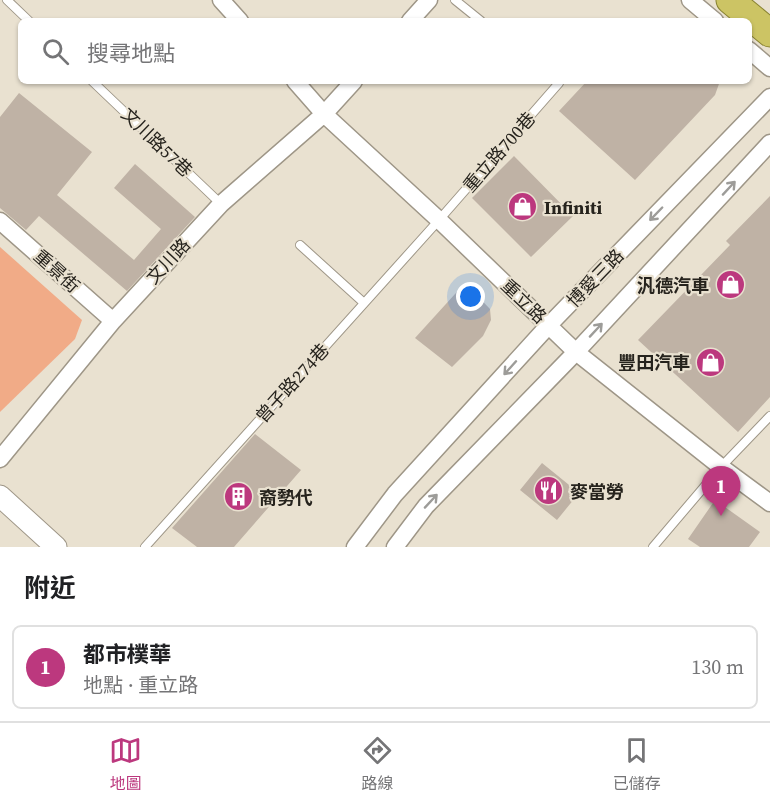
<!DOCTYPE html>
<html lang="zh-TW">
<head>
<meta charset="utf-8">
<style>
	body { margin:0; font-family:"Source Serif 4","Noto Sans TC",serif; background:#f2f2f2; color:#202124 }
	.you { position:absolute; left:471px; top:297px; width:21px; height:21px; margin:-15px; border:4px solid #fff; border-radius:50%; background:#1a73e8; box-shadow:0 0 0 9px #1a73e833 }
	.badge { display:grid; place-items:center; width:39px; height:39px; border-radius:50%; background:#bc387e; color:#fff; font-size:20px; font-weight:700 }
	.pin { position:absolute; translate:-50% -50px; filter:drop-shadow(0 2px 3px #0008) }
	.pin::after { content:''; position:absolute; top:32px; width:21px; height:18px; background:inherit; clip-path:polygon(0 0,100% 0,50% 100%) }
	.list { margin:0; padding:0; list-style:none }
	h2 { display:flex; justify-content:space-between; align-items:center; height:78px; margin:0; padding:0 24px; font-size:26px }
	h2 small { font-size:20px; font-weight:400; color:#757577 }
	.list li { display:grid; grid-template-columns:39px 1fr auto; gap:18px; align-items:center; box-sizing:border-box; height:84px; margin:0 12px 12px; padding:0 12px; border:2px solid #e0e0e0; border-radius:9px }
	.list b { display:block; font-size:22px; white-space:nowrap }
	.list p { margin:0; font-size:20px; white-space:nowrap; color:#757577 }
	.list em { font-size:20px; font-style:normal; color:#757577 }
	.icon { flex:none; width:33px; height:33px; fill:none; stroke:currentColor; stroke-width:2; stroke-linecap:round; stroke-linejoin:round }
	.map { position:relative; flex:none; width:770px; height:547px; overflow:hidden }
	.search { position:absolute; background:#fff; box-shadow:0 2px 4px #0004; left:18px; right:18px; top:18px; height:66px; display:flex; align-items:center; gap:15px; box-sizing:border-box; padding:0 21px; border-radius:9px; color:#757577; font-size:22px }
	.sheet { height:174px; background:#fff }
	nav { display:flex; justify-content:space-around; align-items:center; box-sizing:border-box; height:84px; border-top:2px solid #e0e0e0; background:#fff; font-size:16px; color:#757577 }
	nav a { display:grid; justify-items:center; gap:3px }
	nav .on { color:#bc387e }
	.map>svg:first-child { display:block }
	.green { fill:#f1ab87 }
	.building { fill:#bfb2a5 }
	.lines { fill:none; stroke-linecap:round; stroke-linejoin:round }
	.service-casing { stroke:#9e9687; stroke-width:10 }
	.minor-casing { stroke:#9e9687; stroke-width:19 }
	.tertiary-casing { stroke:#9e9687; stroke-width:23 }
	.trunk-casing { stroke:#898332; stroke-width:29 }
	.service { stroke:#fff; stroke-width:8 }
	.minor { stroke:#fff; stroke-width:16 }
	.tertiary { stroke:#fff; stroke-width:21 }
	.trunk { stroke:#ccc464; stroke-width:27 }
	.oneway { stroke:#9d9c99 }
	.labels { text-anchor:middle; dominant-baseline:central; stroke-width:4.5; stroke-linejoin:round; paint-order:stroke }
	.street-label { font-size:18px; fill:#26231d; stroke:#e9e1d0 }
	.poi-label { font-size:18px; font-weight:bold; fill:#26231d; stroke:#e9e1d0; text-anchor:start }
</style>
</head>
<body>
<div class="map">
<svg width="770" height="547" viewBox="0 0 770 547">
	<rect width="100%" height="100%" fill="#e9e1d0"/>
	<path class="green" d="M0,247l82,73 -7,19 -75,73z"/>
	<path class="building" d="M587,81h133l-5,14 -80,85 -76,-69z
		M19,93l73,59 -35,43 77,65 27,-31 -47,-41 21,-24 60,53 -68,74 -88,-75 -13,14 -26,-22v-91z
		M514,156l59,60 -42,41 -59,-59z
		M770,196v201l-32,35 -100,-92 92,-95 -4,-4z
		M465,283l25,26 1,11 -8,16 -31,31 -37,-29z
		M255,434l46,36 -67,77h-37l-25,-19z
		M542,463l37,30 -22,27 -37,-30z
		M715,500l45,32 -11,15h-49l-12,-8z"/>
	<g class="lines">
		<defs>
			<path id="service" d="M7,0l22,21
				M455,0l26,21
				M92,81l129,123
				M300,245l64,58
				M145,547l294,-327 120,-137 -3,-2
				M653,547l68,-80 49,-51"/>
			<path id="minor" d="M221,0l19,21
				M690,0l25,21
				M410,21l19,-21
				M749,50l21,18
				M295,81l29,33 115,106 137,132 145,115 49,36
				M0,221l113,100
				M0,459l113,-138 108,-117 103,-90 30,-33
				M355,547l40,-53 154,-169 221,-228
				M395,547l31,-41 150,-154 194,-209"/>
			<path id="tertiary" d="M0,496l56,51"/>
			<path id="trunk" d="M730,0l40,33"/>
		</defs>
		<use href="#service" class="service-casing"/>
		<use href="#minor" class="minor-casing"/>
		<use href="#tertiary" class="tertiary-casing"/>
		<use href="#trunk" class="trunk-casing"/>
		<use href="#service" class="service"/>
		<use href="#minor" class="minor"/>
		<use href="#tertiary" class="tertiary"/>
		<use href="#trunk" class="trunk"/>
	</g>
	<defs><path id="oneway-shaft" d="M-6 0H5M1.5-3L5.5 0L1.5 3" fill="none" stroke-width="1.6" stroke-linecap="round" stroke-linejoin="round" transform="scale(1.5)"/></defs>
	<g class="oneway">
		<use href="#oneway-shaft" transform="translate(729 188) rotate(-47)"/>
		<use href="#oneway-shaft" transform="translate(656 214) rotate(134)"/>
		<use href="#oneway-shaft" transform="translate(596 330) rotate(-47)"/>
		<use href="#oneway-shaft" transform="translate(510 368) rotate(132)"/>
		<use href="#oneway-shaft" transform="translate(431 501) rotate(-47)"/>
	</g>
	<defs>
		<symbol id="shop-disc" viewBox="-11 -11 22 22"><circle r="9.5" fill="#bc387e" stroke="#e9e1d0"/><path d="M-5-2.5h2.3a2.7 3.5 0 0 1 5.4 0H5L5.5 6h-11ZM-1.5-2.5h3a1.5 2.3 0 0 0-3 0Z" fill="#fff"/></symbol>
		<symbol id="restaurant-disc" viewBox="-11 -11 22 22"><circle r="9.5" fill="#bc387e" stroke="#e9e1d0"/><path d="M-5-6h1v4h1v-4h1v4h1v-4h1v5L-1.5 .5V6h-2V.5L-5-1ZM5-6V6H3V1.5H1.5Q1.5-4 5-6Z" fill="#fff"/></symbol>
		<symbol id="building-disc" viewBox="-11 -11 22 22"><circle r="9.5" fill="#bc387e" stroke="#e9e1d0"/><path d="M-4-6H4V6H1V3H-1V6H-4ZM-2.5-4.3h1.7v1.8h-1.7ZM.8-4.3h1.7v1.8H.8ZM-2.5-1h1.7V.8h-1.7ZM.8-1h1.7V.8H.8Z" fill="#fff"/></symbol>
	</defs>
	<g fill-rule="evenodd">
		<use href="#shop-disc" x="506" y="190" width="33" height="33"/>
		<use href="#shop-disc" x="714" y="268" width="33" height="33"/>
		<use href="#shop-disc" x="694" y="346" width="33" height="33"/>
		<use href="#restaurant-disc" x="532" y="474" width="33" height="33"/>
		<use href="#building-disc" x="222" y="480" width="33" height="33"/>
	</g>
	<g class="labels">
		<g class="street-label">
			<text transform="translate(157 142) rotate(44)">文川路57巷</text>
			<text transform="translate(499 152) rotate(-49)">重立路700巷</text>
			<text transform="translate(168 261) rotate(-47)">文川路</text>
			<text transform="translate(57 271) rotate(42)">重景街</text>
			<text transform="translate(595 278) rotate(-46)">博愛三路</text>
			<text transform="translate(524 301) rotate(44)">重立路</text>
			<text transform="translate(292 383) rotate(-48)">曾子路274巷</text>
		</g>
		<g class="poi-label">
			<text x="544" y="207">Infiniti</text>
			<text x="709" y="285" text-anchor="end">汎德汽車</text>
			<text x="690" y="362" text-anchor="end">豐田汽車</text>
			<text x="570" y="491">麥當勞</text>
			<text x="259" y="497">裔勢代</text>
		</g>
	</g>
</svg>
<div class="you"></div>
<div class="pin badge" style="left:721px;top:516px">1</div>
<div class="search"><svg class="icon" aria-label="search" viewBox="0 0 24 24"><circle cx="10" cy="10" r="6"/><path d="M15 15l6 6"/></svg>搜尋地點</div>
</div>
<section class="sheet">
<h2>附近<small></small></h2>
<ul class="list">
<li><span class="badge">1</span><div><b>都市樸華</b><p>地點 · 重立路</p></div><em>130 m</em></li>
</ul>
</section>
<nav>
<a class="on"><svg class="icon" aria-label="map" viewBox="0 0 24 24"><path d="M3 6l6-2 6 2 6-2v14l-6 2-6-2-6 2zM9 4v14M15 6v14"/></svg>地圖</a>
<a><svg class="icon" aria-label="directions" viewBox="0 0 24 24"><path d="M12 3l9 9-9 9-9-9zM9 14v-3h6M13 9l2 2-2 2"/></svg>路線</a>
<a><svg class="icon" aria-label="saved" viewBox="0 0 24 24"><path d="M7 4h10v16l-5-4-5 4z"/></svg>已儲存</a>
</nav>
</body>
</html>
